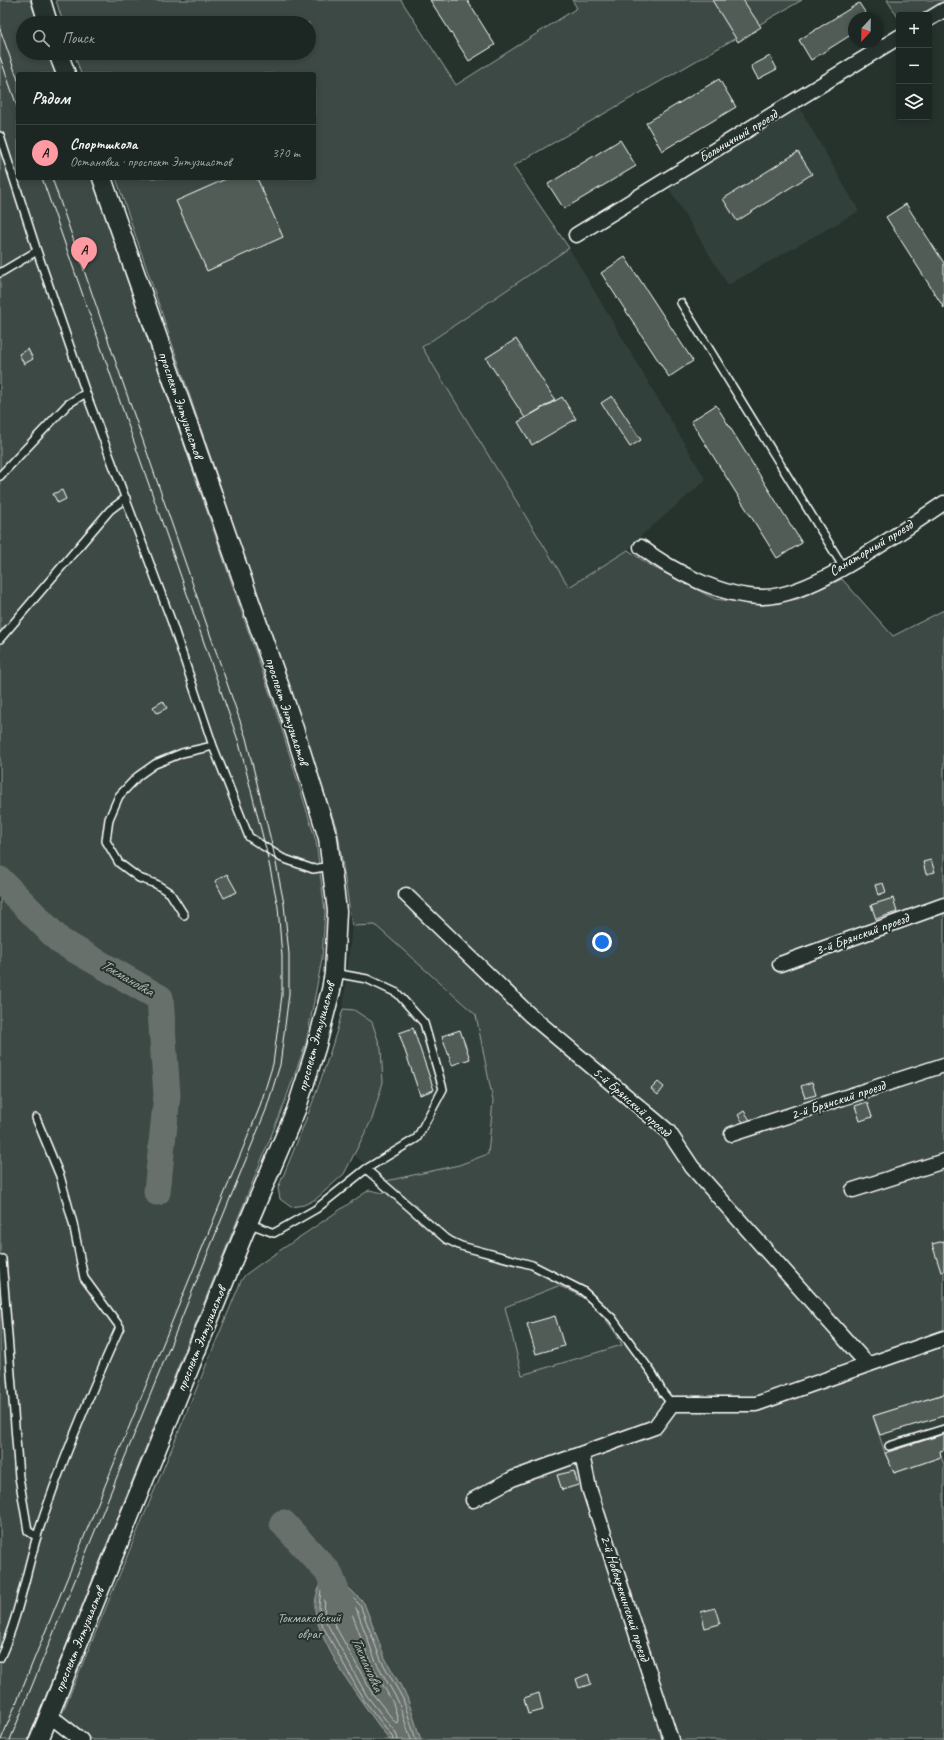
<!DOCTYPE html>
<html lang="ru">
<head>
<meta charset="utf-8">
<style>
	body { margin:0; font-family:Caveat,sans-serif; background:#252e2a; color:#f1f3f6 }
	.controls { position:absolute; right:12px; top:12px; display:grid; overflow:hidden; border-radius:4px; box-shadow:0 2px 6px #0003 }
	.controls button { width:36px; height:36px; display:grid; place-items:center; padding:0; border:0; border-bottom:1px solid #3a4340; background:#1c2622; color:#f1f3f6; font:20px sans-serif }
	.compass { position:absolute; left:848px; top:12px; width:36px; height:36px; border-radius:50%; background:#1c2622; box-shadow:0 2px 6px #0003; rotate:202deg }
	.you { position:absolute; left:602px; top:942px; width:14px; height:14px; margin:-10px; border:3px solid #fff; border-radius:50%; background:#1a73e8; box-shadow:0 0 0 6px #1a73e833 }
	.badge { display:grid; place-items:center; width:26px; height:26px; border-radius:50%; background:#ff9aa2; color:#111; font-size:13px; font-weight:700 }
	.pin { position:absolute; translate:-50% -33px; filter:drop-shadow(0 1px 2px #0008) }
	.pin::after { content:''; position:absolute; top:21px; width:14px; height:12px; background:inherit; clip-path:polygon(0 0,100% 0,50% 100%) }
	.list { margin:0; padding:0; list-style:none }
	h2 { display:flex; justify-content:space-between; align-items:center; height:52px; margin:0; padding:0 16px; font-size:17px }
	h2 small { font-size:13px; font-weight:400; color:#a0a5a5 }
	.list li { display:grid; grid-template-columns:26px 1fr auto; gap:12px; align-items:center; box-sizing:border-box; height:56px; padding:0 16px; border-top:1px solid #3a4340 }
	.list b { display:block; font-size:15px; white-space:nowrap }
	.list p { margin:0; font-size:13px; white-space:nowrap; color:#a0a5a5 }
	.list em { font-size:13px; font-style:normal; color:#a0a5a5 }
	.icon { flex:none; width:22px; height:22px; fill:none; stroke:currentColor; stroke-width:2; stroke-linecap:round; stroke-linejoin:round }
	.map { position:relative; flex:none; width:944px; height:1740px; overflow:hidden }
	.search { position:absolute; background:#1c2622; box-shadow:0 2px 6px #0003; left:16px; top:16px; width:300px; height:44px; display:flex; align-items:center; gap:10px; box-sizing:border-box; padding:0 14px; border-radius:22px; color:#a0a5a5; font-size:15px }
	.panel { position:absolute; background:#1c2622; box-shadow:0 2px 6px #0003; left:16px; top:72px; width:300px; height:108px; border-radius:4px }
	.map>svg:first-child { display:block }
	.built { fill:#333f3a }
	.green { fill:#3e4944; stroke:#9ea4a2; fill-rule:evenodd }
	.water { fill:#67706c; stroke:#a4a9a7 }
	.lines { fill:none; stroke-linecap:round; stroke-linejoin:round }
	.shore { stroke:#c2c6c4; stroke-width:1 }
	.river { stroke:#67706c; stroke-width:27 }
	.building { fill:#515c57; stroke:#fff }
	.service-casing { stroke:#fff; stroke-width:10 }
	.minor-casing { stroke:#fff; stroke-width:17 }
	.tertiary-casing { stroke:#fff; stroke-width:21 }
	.service { stroke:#26332d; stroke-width:7 }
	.minor { stroke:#26332d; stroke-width:14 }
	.tertiary { stroke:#26332d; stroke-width:18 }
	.tram { stroke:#fff; stroke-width:1 }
	.labels { text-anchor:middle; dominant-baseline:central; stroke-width:4; stroke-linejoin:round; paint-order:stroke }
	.street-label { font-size:14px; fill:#fff; stroke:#26332d }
	.park-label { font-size:14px; fill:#bbbfbe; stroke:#26332d }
	.water-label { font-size:15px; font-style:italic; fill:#b3b8b6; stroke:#26332d }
</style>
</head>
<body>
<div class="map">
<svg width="944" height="1740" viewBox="0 0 944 1740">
	<rect width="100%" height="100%" fill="#26332d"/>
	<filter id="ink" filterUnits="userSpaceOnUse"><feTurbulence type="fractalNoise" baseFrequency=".025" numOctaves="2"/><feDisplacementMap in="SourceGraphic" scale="8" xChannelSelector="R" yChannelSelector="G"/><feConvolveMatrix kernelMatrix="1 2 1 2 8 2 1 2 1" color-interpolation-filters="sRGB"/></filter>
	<g filter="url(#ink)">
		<path class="built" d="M799,107l60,104 -131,74 -60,-98z
			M569,248l137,232 -64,55 -14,15 -59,37 -147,-240z
			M375,925l101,90 17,86 -5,53 -29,11 -73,16 -32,-26 18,-36 -29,-110 9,-83z
			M558,1286l13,4 35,28 16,27 -100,30 -17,-68z
			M944,1394v70l-3,-7 -47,16 -9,-20 -12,-37z"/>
		<path class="green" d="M0,0h30l8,23h-15v30h26l7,21h-38v104h74l187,542 37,121 9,70 -3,48 -16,84 -22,61 -256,636h-28z
			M56,0h345l55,85 121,-77 -5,-8h230l-289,166 56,82 -147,99 147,240 59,-37 21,15 66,34 47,6 36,-6 44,-20 51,57 51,-26v784l-71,22 12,37 9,20 47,-16 3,7v276h-852l-31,-24 180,-435 4,-6 15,-11 109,-74 15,3 2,-12 73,-16 29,-11 5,-53 -17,-86 -101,-90 -23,1 -14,-93 -222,-655h198v-104h-233l-7,-21h235v-30h-246zM558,1286c28,8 51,33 64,59l-100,30 -17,-68z
			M887,0h57v3l-20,12h-25v4z
			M343,1009l11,1 18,12 9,27 2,33 -11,37 -28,55 -28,25 -12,6 -13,2 -11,-8 -2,-11c25,-59 48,-117 65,-179z"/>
		<path class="water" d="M338,1572l8,13 18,18 21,55 22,39 14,43h-31c-21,-27 -77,-102 -75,-135 1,-14 6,-22 14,-32z"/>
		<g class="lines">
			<path class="shore" d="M334,1594l17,17 20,53 22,39 5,17 -1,3 -2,-1 -23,-29 -41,-75 -1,-12 2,-11z
				M393,1740l-1,-4 -29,-37 -43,-78 -1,-15 2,-16 11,-13h5l6,11 17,17 21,55 22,39 13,41
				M398,1740l-2,-7 -29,-37 -42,-76c-1,-14 -2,-26 8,-37l23,25 20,54 22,39 13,39"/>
			<path class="river" d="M0,880l60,61 100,57 7,97 -10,97
				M283,1523l46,50 13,33"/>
		</g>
		<path class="building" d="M430,0h37l28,45 -26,16z
			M712,0h31l18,27 -23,15z
			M859,3l10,15h-15v15l-43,27 -12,-20z
			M770,56l7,13 -19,10 -7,-13z
			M719,79l17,28 -74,44 -16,-28z
			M620,140l16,26 -72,43 -16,-25z
			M798,152l14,22 -75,47 -14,-22z
			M228,178h29l26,59 -76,34 -31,-70z
			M906,204l38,59v45l-58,-91z
			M625,257l68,104 -24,16 -68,-104z
			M516,339l39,61 -30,18 -39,-60z
			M28,349l5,10 -9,5 -5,-10z
			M612,396l29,44 -11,7 -29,-44z
			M562,397l14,22 -44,26 -14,-23z
			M716,405l86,138 -25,15 -86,-137z
			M62,490l4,9 -8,4 -5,-9z
			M163,701l4,7 -10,5 -4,-6z
			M931,860l4,12 -9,2 -3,-12z
			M227,874l10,18 -13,6 -9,-17z
			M883,883l3,9 -8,3 -3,-10z
			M893,898l4,14 -21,7 -5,-14z
			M413,1028l21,62 -14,5 -21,-62z
			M460,1030l10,29 -18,6 -10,-29z
			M658,1082l6,5 -6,8 -7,-6z
			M812,1082l4,13 -11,3 -4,-12z
			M867,1102l5,15 -12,4 -5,-15z
			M744,1111l6,9 -6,4 -6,-9z
			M944,1241v30l-3,1 -9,-28z
			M555,1316l9,30 -28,8 -9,-30z
			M944,1394v22l-64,19 -7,-19z
			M944,1434v16l-4,1 1,6 -47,16 -9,-20z
			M574,1471l4,14 -16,5 -5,-15z
			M715,1608l5,16 -15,4 -4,-16z
			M588,1674l3,10 -12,4 -3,-9z
			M539,1693l4,17 -15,4 -4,-16z"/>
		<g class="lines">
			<defs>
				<path id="service" d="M0,136l37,115 49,142 85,227 42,126 -31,7 -27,11 -17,12 -19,20 -10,23 -3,22 13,22 20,15 17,6 14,9 14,22
					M0,273l37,-22
					M681,303l163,265
					M0,476l68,-72 18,-11
					M0,639l110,-129 16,-12
					M213,746l36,91 33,21 31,11 18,-3
					M366,1169l80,70 15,7 71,19 51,26 29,27 40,55 11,20 9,11
					M248,1223l26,10 42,-24 50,-40 51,-31 26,-49 -19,-66 -27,-30 -30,-14 -33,-6
					M2,1259l17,218 9,54 9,6
					M889,1446l55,-17
					M0,1658c18,-39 25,-81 37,-122 23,-71 52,-140 83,-209l-36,-49 -11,-55 -13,-47 -24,-58"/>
				<path id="minor" d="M929,19l15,-9
					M576,235l323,-198
					M641,547c31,24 81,50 122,50 50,0 138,-66 181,-94
					M406,895l124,120 138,116 24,36 176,198
					M780,964l164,-59
					M732,1134l212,-69
					M853,1190l91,-29
					M582,1455l7,33 82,252
					M473,1500l41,-22 141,-51 17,-23h84l188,-66
					M48,1718l10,4 23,18"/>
				<path id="tertiary" d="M41,0l7,23
					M58,53l8,21
					M39,1740l209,-517 48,-113 20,-62 15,-58 3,-17 3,-62 -9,-73 -38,-122 -188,-538"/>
			</defs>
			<use href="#service" class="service-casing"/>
			<use href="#minor" class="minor-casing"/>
			<use href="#tertiary" class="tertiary-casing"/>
			<use href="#service" class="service"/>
			<use href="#minor" class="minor"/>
			<use href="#tertiary" class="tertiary"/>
			<path class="tram" d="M0,29l18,51
				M0,57l18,52
				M1,1740l258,-631 14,-45 9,-69v-39l-4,-49 -12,-58 -27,-106 -197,-565
				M10,1740l256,-630 14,-45 9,-71v-40l-5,-50 -10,-51 -28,-115 -194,-560"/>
		</g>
	</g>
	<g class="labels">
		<g class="street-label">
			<text transform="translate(738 136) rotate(-31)">Больничный проезд</text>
			<text transform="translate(181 405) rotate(71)">проспект Энтузиастов</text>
			<text transform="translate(871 548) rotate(-31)">Санаторный проезд</text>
			<text transform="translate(287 711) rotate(72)">проспект Энтузиастов</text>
			<text transform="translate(862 934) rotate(-20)">3-й Брянский проезд</text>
			<text transform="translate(316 1037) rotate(-75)">проспект Энтузиастов</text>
			<text transform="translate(838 1100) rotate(-18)">2-й Брянский проезд</text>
			<text transform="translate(632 1102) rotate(41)">5-й Брянский проезд</text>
			<text transform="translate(201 1339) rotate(-68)">проспект Энтузиастов</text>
			<text transform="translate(625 1598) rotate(72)">2-й Новокрекингский проезд</text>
			<text transform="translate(79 1640) rotate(-68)">проспект Энтузиастов</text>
		</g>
		<g class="park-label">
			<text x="309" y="1617">Токмаковский<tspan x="309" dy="16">овраг</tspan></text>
		</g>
		<g class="water-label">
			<text transform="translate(127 978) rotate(30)">Токмановка</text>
			<text transform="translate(367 1664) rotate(66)">Токмановка</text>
		</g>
	</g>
</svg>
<div class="controls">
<button>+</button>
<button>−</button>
<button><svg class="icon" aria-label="layers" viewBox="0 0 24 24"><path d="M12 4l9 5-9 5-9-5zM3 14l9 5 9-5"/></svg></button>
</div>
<svg class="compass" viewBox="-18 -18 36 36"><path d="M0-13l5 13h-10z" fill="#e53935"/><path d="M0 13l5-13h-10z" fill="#a0a5a5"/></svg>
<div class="you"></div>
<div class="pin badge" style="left:84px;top:270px">A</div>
<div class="search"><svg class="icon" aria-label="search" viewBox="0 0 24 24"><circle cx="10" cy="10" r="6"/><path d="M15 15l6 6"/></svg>Поиск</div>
<section class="panel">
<h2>Рядом<small></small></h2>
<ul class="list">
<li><span class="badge">A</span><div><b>Спортшкола</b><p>Остановка · проспект Энтузиастов</p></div><em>370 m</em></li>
</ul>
</section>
</div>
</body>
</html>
